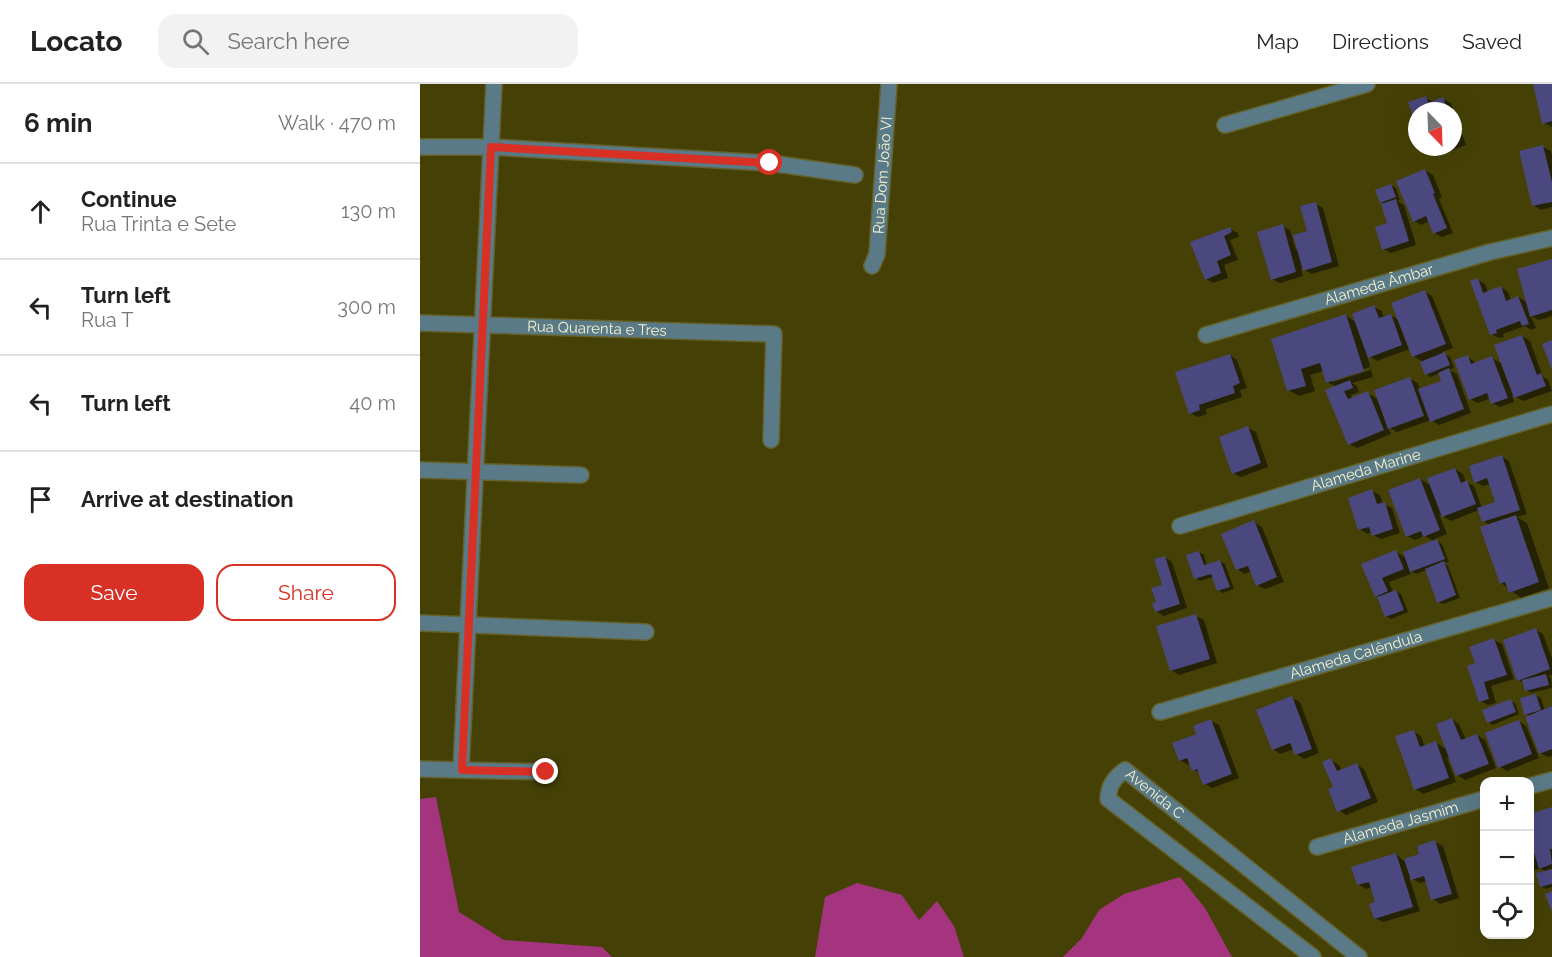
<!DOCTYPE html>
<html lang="en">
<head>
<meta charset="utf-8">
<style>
	body { margin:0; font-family:Raleway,sans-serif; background:#f2f2f2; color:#222 }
	.controls { position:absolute; right:18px; bottom:18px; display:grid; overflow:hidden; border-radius:12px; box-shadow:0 6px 24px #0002 }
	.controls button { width:54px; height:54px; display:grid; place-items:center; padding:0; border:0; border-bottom:2px solid #e0e0e0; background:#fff; color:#222; font:30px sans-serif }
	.compass { position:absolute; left:988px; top:18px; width:54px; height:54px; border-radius:50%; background:#fff; box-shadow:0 6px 24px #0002; rotate:157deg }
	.stop { position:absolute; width:18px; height:18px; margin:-14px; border:4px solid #d93025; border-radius:50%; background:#fff }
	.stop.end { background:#d93025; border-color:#fff; box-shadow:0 2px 6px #0008 }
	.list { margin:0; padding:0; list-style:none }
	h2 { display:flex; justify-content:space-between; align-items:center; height:78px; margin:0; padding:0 24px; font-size:26px }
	h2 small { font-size:20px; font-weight:400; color:#767676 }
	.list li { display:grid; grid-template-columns:39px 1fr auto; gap:18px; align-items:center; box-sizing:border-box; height:96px; padding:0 24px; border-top:2px solid #e0e0e0 }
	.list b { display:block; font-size:22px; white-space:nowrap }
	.list p { margin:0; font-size:20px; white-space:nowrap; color:#767676 }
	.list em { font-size:20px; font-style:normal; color:#767676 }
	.actions { display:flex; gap:12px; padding:18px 24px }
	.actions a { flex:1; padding:14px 0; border:2px solid #d93025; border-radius:18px; text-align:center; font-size:21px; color:#d93025 }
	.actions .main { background:#d93025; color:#fff }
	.icon { flex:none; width:33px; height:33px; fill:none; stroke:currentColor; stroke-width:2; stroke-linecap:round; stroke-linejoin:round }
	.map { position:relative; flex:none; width:1132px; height:873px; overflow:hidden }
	header { display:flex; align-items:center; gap:36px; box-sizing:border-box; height:84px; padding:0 30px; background:#fff; border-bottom:2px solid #e0e0e0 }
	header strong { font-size:28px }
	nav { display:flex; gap:33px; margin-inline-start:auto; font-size:21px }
	.search { width:420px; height:54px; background:#f2f2f2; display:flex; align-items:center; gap:15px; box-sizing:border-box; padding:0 21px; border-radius:18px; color:#767676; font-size:22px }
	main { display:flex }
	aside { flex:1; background:#fff }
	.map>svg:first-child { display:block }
	.forest { fill:#a4347d }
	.shadow { fill:#0007; fill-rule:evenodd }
	.building { fill:#4b4880 }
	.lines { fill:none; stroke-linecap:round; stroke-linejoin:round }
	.minor-casing { stroke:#64612a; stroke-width:18 }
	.minor { stroke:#5a7a87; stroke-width:15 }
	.route { stroke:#d93025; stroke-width:8 }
	.labels { text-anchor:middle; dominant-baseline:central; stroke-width:6; stroke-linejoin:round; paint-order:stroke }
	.street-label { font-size:15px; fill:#f4f2cf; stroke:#292709 }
</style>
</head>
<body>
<header>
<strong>Locato</strong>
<div class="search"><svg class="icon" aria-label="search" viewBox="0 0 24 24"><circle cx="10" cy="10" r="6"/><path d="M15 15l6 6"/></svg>Search here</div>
<nav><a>Map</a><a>Directions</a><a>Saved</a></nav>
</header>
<main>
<aside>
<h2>6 min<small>Walk · 470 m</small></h2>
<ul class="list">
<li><svg class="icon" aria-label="ahead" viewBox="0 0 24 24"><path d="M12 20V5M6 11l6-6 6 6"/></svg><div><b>Continue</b><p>Rua Trinta e Sete</p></div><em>130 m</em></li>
<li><svg class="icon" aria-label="left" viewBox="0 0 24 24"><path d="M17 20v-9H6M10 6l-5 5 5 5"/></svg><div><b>Turn left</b><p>Rua T</p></div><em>300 m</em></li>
<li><svg class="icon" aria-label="left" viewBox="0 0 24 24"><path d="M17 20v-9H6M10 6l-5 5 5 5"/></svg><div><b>Turn left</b></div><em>40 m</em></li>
<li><svg class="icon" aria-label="arrive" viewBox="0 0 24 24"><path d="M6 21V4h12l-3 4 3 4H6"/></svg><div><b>Arrive at destination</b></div></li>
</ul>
<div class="actions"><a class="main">Save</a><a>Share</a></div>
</aside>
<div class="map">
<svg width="1132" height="873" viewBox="0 0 1132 873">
	<rect width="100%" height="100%" fill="#454106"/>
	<path class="forest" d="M16,713l23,115 45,28 98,7 10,10h-192v-158z
		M760,793l25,31 27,49h-169l19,-19 17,-28 25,-16z
		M437,799l45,12 17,25 18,-19 17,25 10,31h-149l10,-60z"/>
	<path class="shadow" d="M1114,0h18v43l-8,-4z
		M1005,14l8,4 10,-3 8,4 15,42 -30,12 -8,-5 -2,-5h27v-36h-36v12l-7,-20z
		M1123,63l8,4 1,5v51l-11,3 -8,-5z
		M1005,86l8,5 9,22 -3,2 14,34 -11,4 -8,-4 -4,-12 -9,4 -7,-4z
		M971,101l5,3 4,12 -3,1 7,4 12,40 -25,8 -8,-4 6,-25 -5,-20 -3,-2z
		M895,120l8,4 16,58 -27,8 -11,-6 2,8 -23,7 -8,-4 10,-53 8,4 6,20h3l10,-18z
		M810,145l8,4 1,4 -9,3 8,20 -14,5 4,13 -15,5 -7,-4 -14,-36z
		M1132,177v55l-13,4 -8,-4 5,12 -5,2 -6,-4 -22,8 1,3 -5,1 -7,-4 -14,-54 7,4 3,8 13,-5 7,5 3,8 7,-3 10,6 -9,-33z
		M1005,208l7,4 21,52 -11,4 8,5 4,11 -5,2 8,4 14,39 -32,12 -8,-5 -34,12 -9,-5 3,7 -34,14 -8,-4 -12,-57 -10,-5 -3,-11 -14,4 5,16 -16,5 -11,-6 -15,-50 73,-24 10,6 18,-15 8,4 2,7 6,-3 9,5zM990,265l3,7 10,6 3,12 5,3 9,-4 3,8 -23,9 -2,-7 -8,-4 -31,21 -11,-7 -15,6 -2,-4 8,-3 -2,-6 -5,-3 21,-6 -6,-22 10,6zM950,283l1,3 -38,12v-3z
		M1102,252l8,5 13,36 5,3 4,11 -29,10 -11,-6 2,7 -14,5 -8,-4 -1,-5 -13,5 -8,-4 -2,-42 8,6 16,-5 11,6z
		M810,271l7,5 10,28 -7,2 2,7 -36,12 1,5 -9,3 -8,-4z
		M828,344l8,4 12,35 -27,10 -8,-4z
		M1081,372l8,5 18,53 -10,3 10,6 22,65 -28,10 -20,-15 -11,-58 -7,-4 -4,-11 -28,11 -12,-7 8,20 -13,5 8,5 7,18 -5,1 4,3 12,32 -17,6 -5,-2 -11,-32 -11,4 -7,-4 2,4 -22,8 4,10 3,-1 5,3 7,18 -17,7 -5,-3 -23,-51 33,-13 11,6 28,-16 -10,-6 -10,4 -8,-4 13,-57 12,7 23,-17 8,5 3,8 8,4 8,22 15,-5 -7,-19 -7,2 -7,-4z
		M952,407l8,4 3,9 9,4 8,25 -19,6 -8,-4 -1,-3 -5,2 -7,-5z
		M834,438l8,5 22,55 -19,7 -8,-4 -5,-14 -8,3 -7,-5z
		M779,468l5,3 3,11 13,-5 5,3 9,25 -11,4 -5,-3 -5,-13 -13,4 -4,-3z
		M744,473l8,5 15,46 -23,8 -8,-5 8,-25z
		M776,532l8,4 13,43 -38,12 -8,-5z
		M1116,546l7,4 9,24v17l-4,1 3,2 1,10 -21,5 -5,-3 -2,-7 -6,-3z
		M1074,556l8,4 12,35 -23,7 5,17 -8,2 -8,-4 -3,-37z
		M1116,611l5,3 4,13 7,-3v48l-4,1 -8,-4 -10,-37 -4,-2z
		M872,614l8,4 19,51 -15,6 -8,-5 -2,-5 -14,5 -7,-5z
		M1090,617l5,2 4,11 -26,11 -5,-3z
		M1032,635l7,5 7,16 11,-5 8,5 11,28 -31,12 -8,-5 -7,-18 -3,1 9,24 -33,12 -8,-5 -2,-58 8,5 4,11 11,-4 11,6z
		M791,637l8,4 20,53 -27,10 -7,-4 -4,-10 -7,-4 -3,-7 -3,2 -8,-5 18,-25z
		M1099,637l7,5 13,32 -32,13 -8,-5z
		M911,676l8,5 3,6 15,-6 7,4 14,33 -32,13 -8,-5z
		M1132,724v79l-6,2 -5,-3 6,-14 -7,-4 -10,4v-57z
		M1015,758l8,4 16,52 -19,6 -7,-5 -6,-18 -7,2 -11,-6 11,34 -37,11 -8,-4 2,-15 -5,-16 -6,2 -8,-5 38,-30 8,7 17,-6z"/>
	<path class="building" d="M1113,0h19v37l-10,3z
		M1006,12l2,7 15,-6 5,14h-31v16l-9,-25z
		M1033,40l7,17 -7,3z
		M1123,61l9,37v20l-20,4 -13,-55z
		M1004,63h19l-16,6z
		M1005,85l10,24 -2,1 14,34 -14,6 -7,-18 -13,6 -17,-41z
		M971,100l5,13 -16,6 -5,-13z
		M976,115l13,42 -27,9 -7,-23 12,-4 -6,-19z
		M896,118l16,60 -29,9 -10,-36 14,-4 -7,-25z
		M863,140l13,48 -25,8 -14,-48z
		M810,143l2,5 -8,4 7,19 -14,6 4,12 -16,7 -15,-38z
		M1132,175v51l-22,7 -13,-48z
		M1058,194l5,15 18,-7 5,15 12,-5 11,28 -7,2 -2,-5 -24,9 1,3 -7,2 -20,-54z
		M1005,206l21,54 -34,13 -21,-54z
		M954,221l5,13 12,-4 11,31 -34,13 -16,-44z
		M926,230l18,57 -38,12 -6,-20 -19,6 5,17 -19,5 -16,-52z
		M1102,251l15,40 4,-2 5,13 -32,12 -20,-53z
		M1132,256v30l-10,-26z
		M1025,268l5,13 -25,10 -5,-13z
		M810,270l10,29 -7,3 2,7 -36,12 1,5 -11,4 -14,-42z
		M1048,271l3,9 21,-8 16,42 -17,6 -4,-11 -18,7 -15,-40z
		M1029,284l15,41 -34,13 -12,-33 23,-8 -3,-8z
		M990,293l14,39 -36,13 -14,-39z
		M930,296l3,8 -9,3 4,8 20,-8 16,39 -36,15 -23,-55z
		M828,342l13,37 -29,11 -13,-37z
		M1082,371l18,55 -38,12 -5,-14 18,-6 -8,-24 -13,5 -5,-17z
		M1035,384l6,15 6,-3 9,24 -34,13 -15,-39z
		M1000,394l20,52 -17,7 -2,-6 -15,6 -18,-47z
		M952,405l5,15 8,-2 8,27 -21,7 -3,-9 -11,3 -10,-32z
		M1096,431l23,67 -30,11 -4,-11 -5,2 -20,-57z
		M834,436l23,57 -21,9 -8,-20 -12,4 -15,-36z
		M1017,455l8,20 -35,13 -7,-20z
		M976,466l8,19 -22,9 6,13 -13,6 -14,-33z
		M779,467l5,14 16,-5 10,27 -13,4 -6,-17 -17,5 -8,-24z
		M745,472l15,48 -25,8 -3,-9 4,-1 -5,-14 11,-3 -8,-26z
		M1024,477l12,34 -19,8 -12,-34z
		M976,506l8,20 -19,7 -8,-20z
		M776,530l14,45 -40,12 -14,-45z
		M1116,544l14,41 -33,12 -14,-41z
		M1074,554l13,37 -23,7 5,17 -10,3 -12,-36 8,-3 -6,-16z
		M1126,590l3,11 -24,6 -3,-11z
		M1116,610l5,16 -17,5 -4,-17z
		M872,612l20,53 -17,6 -5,-12 -18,7 -16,-40z
		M1091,615l5,13 -29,11 -5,-13z
		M1132,622v43l-13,5 -14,-37z
		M1032,634l9,22 16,-6 12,30 -33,12 -20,-52z
		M791,635l21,55 -29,11 -6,-16 -5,2 -5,-13 -8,3 -7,-18 24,-9 -3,-8z
		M1099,636l13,34 -34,14 -13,-35z
		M994,646l6,17 16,-6 13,37 -35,12 -19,-54z
		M911,674l6,13 20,-8 14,35 -34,14 -9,-23 5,-2 -11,-25z
		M1132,723v42h-2l2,15 -13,5 -9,-30v-25z
		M1015,756l17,54 -21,6 -7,-24 -13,4 -7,-21 15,-5 -2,-8z
		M976,769l17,54 -39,12 -5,-15 6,-2 -6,-20 -12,3 -6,-18z
		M1132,785v15l-12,3 -4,-14z
		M1132,807v21l-7,-18z"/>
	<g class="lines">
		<defs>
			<g id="minor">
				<path d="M805,41l142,-41"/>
				<path d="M0,63h71l279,16 85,12"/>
				<path id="s1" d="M452,182l5,-12 12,-170"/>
				<path id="s2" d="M0,239l354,11 -3,106"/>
				<path id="s3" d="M786,251l284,-83 62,-14"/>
				<path d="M0,386l161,5"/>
				<path id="s4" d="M760,442l372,-112"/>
				<path d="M0,539l226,9"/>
				<path id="s5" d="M740,628l392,-114"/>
				<path d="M0,685l126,3"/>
				<path d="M41,686l33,-686"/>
				<path d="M1110,702l22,-6"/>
				<path id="s6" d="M897,763l167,-48"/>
				<path id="s7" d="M893,873l-205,-158c1,-14 6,-21 17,-29l234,187"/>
			</g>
		</defs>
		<use href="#minor" class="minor-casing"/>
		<use href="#minor" class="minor"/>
	</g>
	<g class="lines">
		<path class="route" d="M126,688l-84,-2 29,-623 279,16"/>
	</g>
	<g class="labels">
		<g class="street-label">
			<text stroke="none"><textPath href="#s1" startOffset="92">Rua Dom João VI</textPath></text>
			<text stroke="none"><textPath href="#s3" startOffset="180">Alameda Âmbar</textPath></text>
			<text stroke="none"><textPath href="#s2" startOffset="177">Rua Quarenta e Tres</textPath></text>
			<text stroke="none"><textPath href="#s4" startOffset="194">Alameda Marine</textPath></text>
			<text stroke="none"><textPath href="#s5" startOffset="204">Alameda Calêndula</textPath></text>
			<text stroke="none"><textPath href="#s7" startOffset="332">Avenida C</textPath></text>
			<text stroke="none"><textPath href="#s6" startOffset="87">Alameda Jasmim</textPath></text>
		</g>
	</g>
</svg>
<div class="controls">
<button>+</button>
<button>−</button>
<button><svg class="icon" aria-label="locate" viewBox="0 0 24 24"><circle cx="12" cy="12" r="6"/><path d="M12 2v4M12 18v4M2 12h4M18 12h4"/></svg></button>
</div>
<svg class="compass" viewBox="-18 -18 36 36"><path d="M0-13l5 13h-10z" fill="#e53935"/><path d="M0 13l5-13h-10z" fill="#767676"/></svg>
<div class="stop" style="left:350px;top:79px"></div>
<div class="stop end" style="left:126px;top:688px"></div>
</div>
</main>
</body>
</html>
